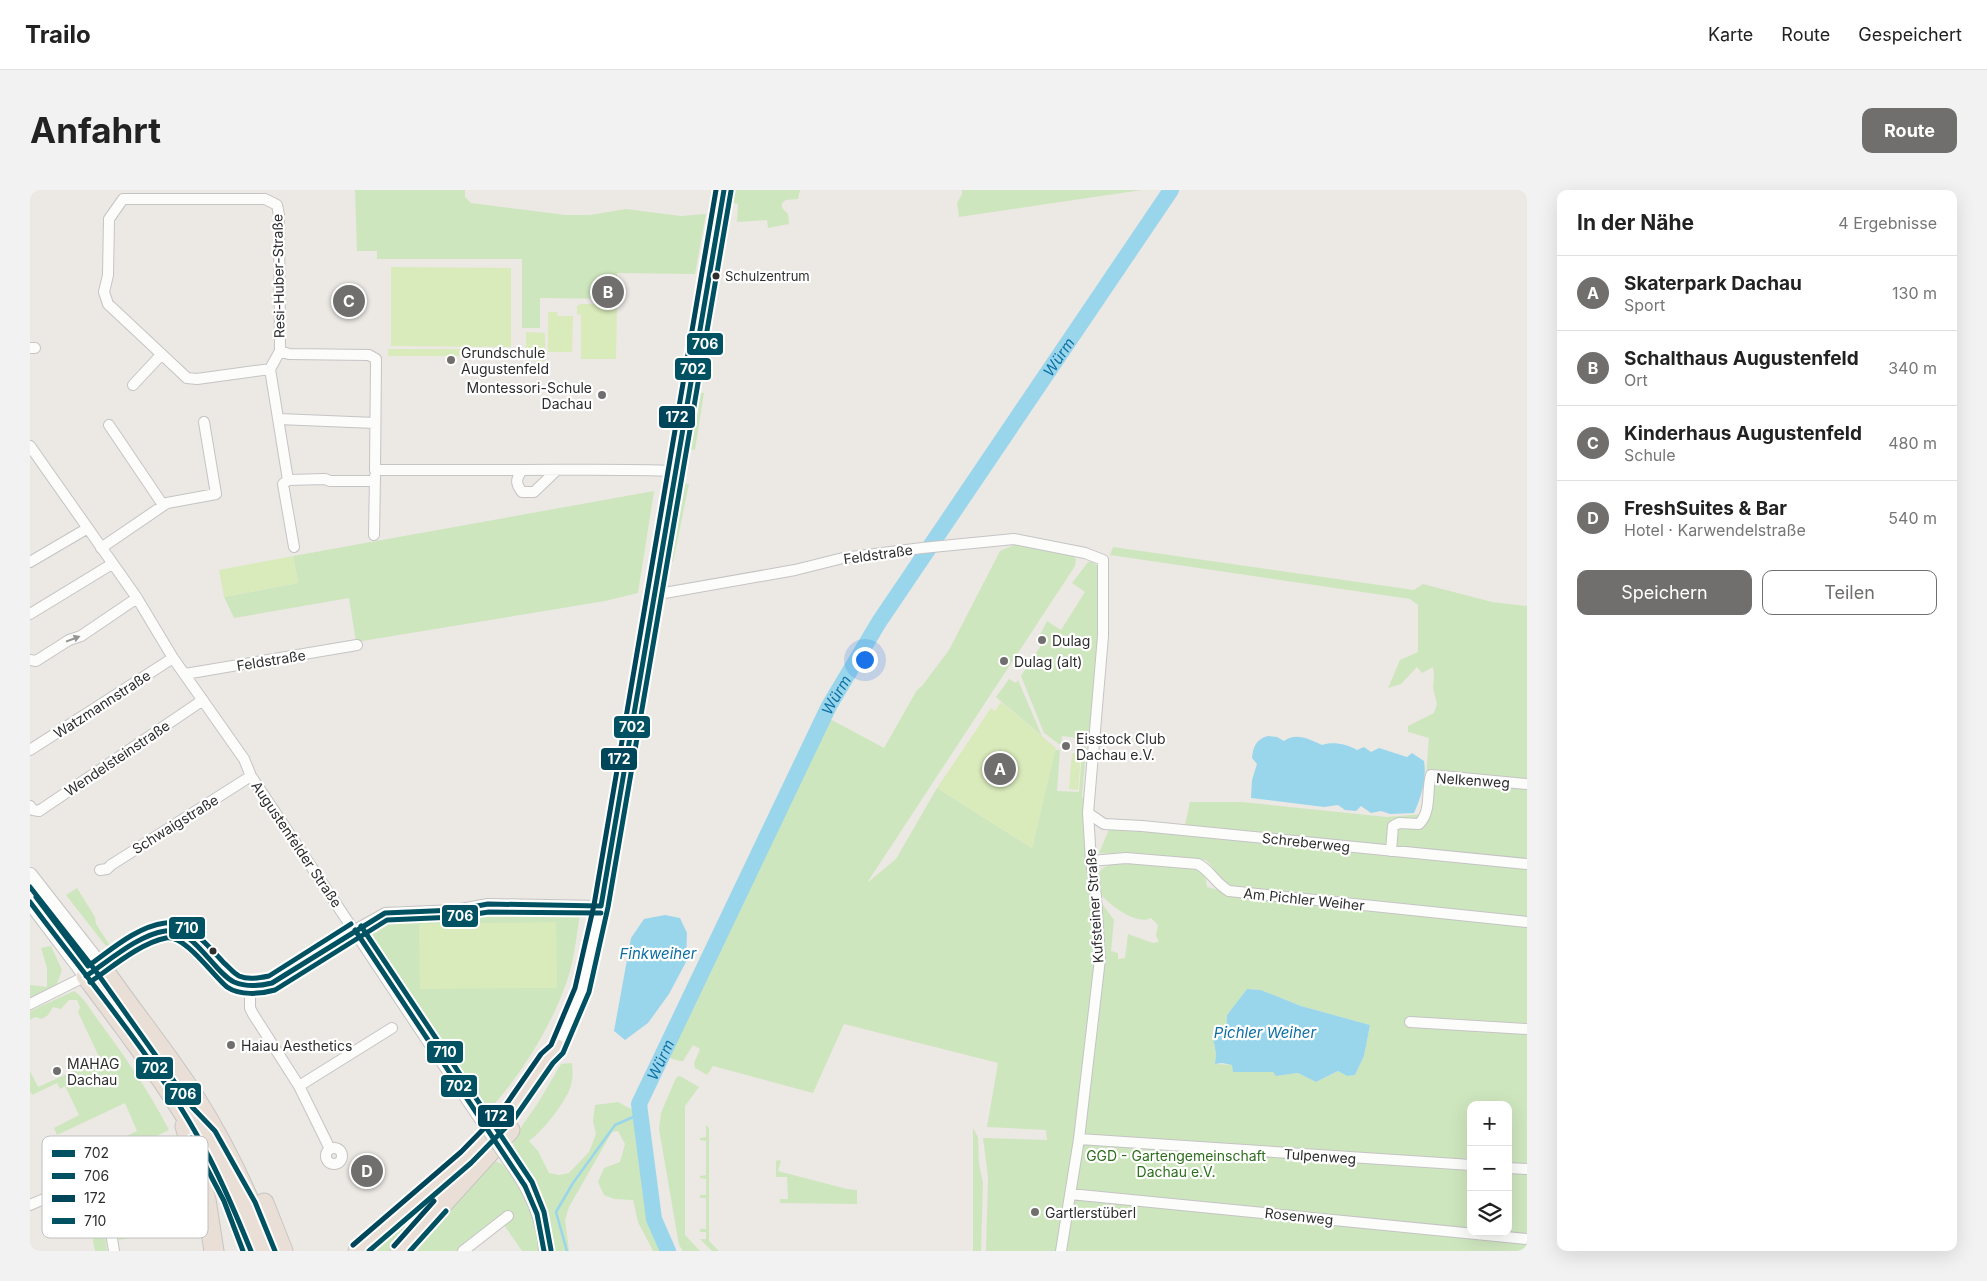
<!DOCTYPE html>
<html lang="de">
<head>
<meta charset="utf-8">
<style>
	body { margin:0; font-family:Inter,sans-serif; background:#f2f2f2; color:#222 }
	.controls { position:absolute; right:15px; bottom:15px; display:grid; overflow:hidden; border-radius:10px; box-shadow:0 5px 20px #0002 }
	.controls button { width:45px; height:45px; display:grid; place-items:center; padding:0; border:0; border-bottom:1px solid #e0e0e0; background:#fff; color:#222; font:25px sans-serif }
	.you { position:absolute; left:834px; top:469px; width:18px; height:18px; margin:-12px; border:4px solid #fff; border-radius:50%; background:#1a73e8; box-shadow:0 0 0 8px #1a73e833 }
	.badge { display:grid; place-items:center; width:32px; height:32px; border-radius:50%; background:#706f6e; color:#fff; font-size:16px; font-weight:700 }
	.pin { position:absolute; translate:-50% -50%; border:2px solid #fff; box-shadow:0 1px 5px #0006 }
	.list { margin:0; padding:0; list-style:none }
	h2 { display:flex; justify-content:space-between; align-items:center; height:65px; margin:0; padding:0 20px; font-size:21px }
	h2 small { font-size:16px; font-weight:400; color:#767676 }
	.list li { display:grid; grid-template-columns:32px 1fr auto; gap:15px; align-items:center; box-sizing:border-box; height:75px; padding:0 20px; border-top:1px solid #e0e0e0 }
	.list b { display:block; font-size:19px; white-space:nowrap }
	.list p { margin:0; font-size:16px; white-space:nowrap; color:#767676 }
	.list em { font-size:16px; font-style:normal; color:#767676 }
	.actions { display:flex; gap:10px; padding:15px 20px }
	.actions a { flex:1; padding:11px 0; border:1px solid #706f6e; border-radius:10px; text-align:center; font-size:18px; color:#706f6e }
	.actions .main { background:#706f6e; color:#fff }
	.icon { flex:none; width:28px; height:28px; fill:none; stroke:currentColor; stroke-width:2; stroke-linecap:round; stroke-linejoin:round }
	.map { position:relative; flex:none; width:1497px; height:1061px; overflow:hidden; border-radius:10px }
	header { display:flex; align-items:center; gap:30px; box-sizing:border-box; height:70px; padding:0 25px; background:#fff; border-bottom:1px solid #e0e0e0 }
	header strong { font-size:24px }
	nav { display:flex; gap:28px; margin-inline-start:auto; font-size:18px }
	.intro { display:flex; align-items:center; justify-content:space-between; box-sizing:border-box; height:120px; padding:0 30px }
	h1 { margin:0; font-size:35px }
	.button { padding:12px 22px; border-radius:10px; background:#706f6e; color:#fff; font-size:18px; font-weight:700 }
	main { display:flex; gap:30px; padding:0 30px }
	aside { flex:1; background:#fff; border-radius:10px; box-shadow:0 5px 20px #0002 }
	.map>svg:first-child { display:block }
	.green { fill:#cee6be; fill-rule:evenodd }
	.pitch { fill:#d9eabb }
	.water { fill:#99d6ec }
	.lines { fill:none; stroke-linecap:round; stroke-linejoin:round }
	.stream { stroke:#99d6ec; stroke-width:2.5 }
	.river { stroke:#99d6ec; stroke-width:16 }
	.street-casing { stroke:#c5c4c5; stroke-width:12 }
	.secondary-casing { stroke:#c5c4c5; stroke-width:16 }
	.highway-casing { stroke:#c6c5c4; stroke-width:21 }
	.street { stroke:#fcfcfb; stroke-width:10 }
	.secondary { stroke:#fcfcfb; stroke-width:14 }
	.highway { stroke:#eadfd6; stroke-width:19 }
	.street-bridge-casing { stroke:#c5c4c5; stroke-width:12; stroke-linecap:butt }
	.street-bridge { stroke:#fcfcfb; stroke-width:10 }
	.bus-1-casing { stroke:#fff; stroke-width:9 }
	.bus-2-casing { stroke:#fff; stroke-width:9 }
	.bus-3-casing { stroke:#fff; stroke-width:9 }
	.bus-4-casing { stroke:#fff; stroke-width:9 }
	.bus-1 { stroke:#005262; stroke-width:5 }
	.bus-2 { stroke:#005262; stroke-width:5 }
	.bus-3 { stroke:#00465a; stroke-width:5 }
	.bus-4 { stroke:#005262; stroke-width:5 }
	.oneway { fill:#959594 }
	.bus-dot { fill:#2e2e2e; stroke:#fff; stroke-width:2 }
	.poi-dot { fill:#706f6e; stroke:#fff; stroke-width:2 }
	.labels { text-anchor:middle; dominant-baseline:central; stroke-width:4.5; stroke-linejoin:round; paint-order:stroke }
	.bus-label { font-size:13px; fill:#2e2e2e; stroke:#fff; text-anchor:start }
	.street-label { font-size:14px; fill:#2e2e2e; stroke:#fff }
	.poi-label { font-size:14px; fill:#2e2e2e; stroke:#fff; text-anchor:start }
	.park-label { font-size:14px; fill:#2c6e1b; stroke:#fff }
	.water-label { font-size:15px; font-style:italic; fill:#0d6fa3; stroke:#fff }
	.key { fill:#fff; stroke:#c0c0c0; stroke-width:1 }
	.key-label { font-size:14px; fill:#2e2e2e }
	.line-badge { stroke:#fff; stroke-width:2 }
	.badge-label { font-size:14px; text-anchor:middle; font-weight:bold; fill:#fff }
</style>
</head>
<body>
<header>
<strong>Trailo</strong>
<nav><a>Karte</a><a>Route</a><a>Gespeichert</a></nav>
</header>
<div class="intro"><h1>Anfahrt</h1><a class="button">Route</a></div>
<main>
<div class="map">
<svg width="1497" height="1061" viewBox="0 0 1497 1061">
	<rect width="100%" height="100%" fill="#ece8e4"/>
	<path class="green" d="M325,0h110v7l6,6 95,12h24l36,-6 55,7 25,-2 -11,60 -78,-1v26l-77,-1v30h-18v-69h-145v-8h-20z
		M700,0h70l-2,9 -12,1 -4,3v5l6,6 1,10 -21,4 -1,-8 -30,2 1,-18 -11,-3z
		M932,0h180l-183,27 -2,-14 5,-9z
		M667,202l7,1 -9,57 -7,-1z
		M652,293l7,1 -16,78 -5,-1z
		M624,301l-16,102 -33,8 -249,41 -7,-44 -115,20 -10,-21 74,-14 -5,-27z
		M986,354l57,12 3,3 -1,7 -208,317 29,-24 41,-71 95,60 23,-98h5l-3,41 22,1 4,-53 -21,-3 -1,8h-2l-15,-11 -23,-57 25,-38 -6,-3 7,-14 14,9 24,-38 -13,-9 16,-21h4l8,5 -2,86 -8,86h-3l-5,58 4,1 10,161 -22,183 -18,109h-70l2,-74 -5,-39 64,2 -1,-10 -59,-3 11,-64 -154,-39 -31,69 -100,-27 -6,9 -12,-7 -1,-5 6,-14 -7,-4 -10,16h-3l-14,-4 164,-338 54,29 33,-58 5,-4 27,-36 51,-99z
		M1083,357l301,43 9,-6 69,18 35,4v645h-461l24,-183 11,-166 13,18 -3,31 7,2v6l7,-1 3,-24 25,9 6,-1 -3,-6 2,-11 -7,-7c-14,8 -41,-13 -51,-24 -4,-17 -6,-24 12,-30 21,-1 78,-2 93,11l2,12 25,6c-9,-11 -16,-22 -26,-33l-107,-7 11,-26 74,3 6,-28h52l145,15 36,-3 6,-76 -21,-6v-6l26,-13 3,-9 -4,-16 1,-13 -1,-8 -11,6 -5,-6 -16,17 -13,4 12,-28 18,-8v-47l-8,-6 -300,-44zM1217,799l14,1 40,16 69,19 -6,31 -9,19 -8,1 -8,-5 -23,11 -18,-9 -22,3 -3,-4c-14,0 -26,0 -40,0v-7l-18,-1 1,-10 -2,-10 12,-13 1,-16zM1441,915h37v127h-37z
		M979,489l7,4 2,-3 24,56 -46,-39z
		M47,698l18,29 1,7 15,23 -6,-2 -39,-50z
		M450,721l100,3c-3,19 -5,38 -10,57 -13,47 -50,107 -84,142l-121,-180 25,-16z
		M21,756l11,24 -5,14 -27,13v-12l17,2v-19l-6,-20z
		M44,801c10,6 17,20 24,29 26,35 51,71 71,110l-56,27 -2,-5 8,-5 -3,-6 21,-10 -12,-28 -68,32 -3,-7 25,-13 -14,-29 -5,3 -3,-6 -25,12 -2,-4v-20l8,16 62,-28 -22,-47 2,-5 -3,-7h-8l-8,9 -8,-2 -5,8 -6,4 -7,-2 -5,3v-9z
		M542,873c1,10 1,19 -3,28 -7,15 -27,41 -40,50l9,10 11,22 10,2 10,-2 20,-21 7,-18 -3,-13 2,-16 23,-3 22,12 14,105 14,32h-15l-15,-29 -5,-22 -19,-1 -10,-4 -6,-13 6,-14 16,-6 5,-18 -7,-13 -6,1 -43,75 -4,13 4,31h-18l-6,-41 -27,-51 -6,-19 26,-37 23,-39z
		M650,886l19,11 -14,19v129l15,16h-17l-4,-6 -20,-116 2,-16 14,-33 2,-3z
		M676,935l3,3v113l10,10h-7l-12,-12h6v-7h-6v-3h6v-31h-6v-3h6v-16l-6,-1v-2l6,-1v-34l-6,-1v-2l6,-1z
		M943,938l5,9 1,27 4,19 -2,68h-8z
		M143,949l17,55 6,32 -77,14c-5,-23 -6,-46 -24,-63z
		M462,970c4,2 9,3 11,5 19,15 37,63 36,86h-17l-22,-32 -42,32h-49z
		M748,970l3,1 -3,10 69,18 10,1v14l-77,-1v-4h8l-1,-22h-11v-16z
		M46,999c7,0 15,0 19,6 8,9 10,43 12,56h-12l-5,-25 -19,3 -2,-9 -22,2 -1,-19z
		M411,1000l-6,11 -43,50h-28z"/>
	<path class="pitch" d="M361,77l120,1v79l-120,-1z
		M551,114h36l-1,55h-35v-44l-4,-1v-8z
		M518,122h9l1,4h15l-1,36h-24z
		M496,142l19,1v28l-19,-1z
		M358,159h114v7h-114z
		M263,366l5,27 -74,14 -5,-27z
		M971,512l55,46 -24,100 -95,-60 54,-80 4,3z
		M1042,563l9,1 -3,36 -9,-1z
		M526,732l1,66 -137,1 -1,-65z"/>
	<path class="water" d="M1238,546l9,1 7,4c12,-9 25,-2 38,4 10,-4 25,-1 35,5l7,-3 7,5 8,-4 28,9 5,-4 12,8c3,17 -3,37 -10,52l-24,1 -9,-3 -10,2 -10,-7 -5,5 -11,-1 -7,-5 -14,2 -73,-9 1,-18 5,-16 -5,-6c1,-11 4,-19 16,-22z
		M635,725l15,3 7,15 -1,29 -17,32 -21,29 -23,17 -11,-9 17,-93 13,-19z
		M1217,799l14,1 40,16 69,19 -6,31 -9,19 -8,1 -9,-5 -22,11 -18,-9 -22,3 -3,-4h-40l-1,-7 -10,-2 -7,1 1,-10 -3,-17 9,-6h4l1,-16z"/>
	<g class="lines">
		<path class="stream" d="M537,1061l-11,-39 17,-29 42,-58 25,-11"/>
		<path class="river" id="s1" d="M638,1061l-14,-32 -15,-115 190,-398 50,-84 292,-432"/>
		<defs>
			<path id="street" d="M93,9h142l12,6 2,10 1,136 -10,18 -73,10 -10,-1 -79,-74 -4,-12 4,-17 1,-56z
				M0,158h5
				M250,161l9,3 80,1 7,4 -1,111h147
				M240,179l18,111 -5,4 11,63
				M103,195l28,-30
				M249,229l96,4
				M79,235l54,80
				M0,256l107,152 36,60 71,101 7,17 217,326
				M527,280l-23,22h-12c-7,-9 -6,-13 0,-22 52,0 103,-1 154,1
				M258,290l37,-1 5,2h45
				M344,345l1,-59
				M71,358l66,-45 49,-9 -12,-72
				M0,372l58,-34
				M623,405l142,-25 48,-12 79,-10 92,-9 71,14 18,7v76l-15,177 3,48 5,35 4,63 -21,180 -18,112
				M0,424l82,-50
				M0,470l6,1 33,-21 12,-4 56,-38
				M155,484l172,-29
				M0,560l143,-92
				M0,616l3,4 6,1 164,-111
				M1058,623l16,11 38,2 385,38
				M1361,661l2,-25 6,-3 20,1c13,-13 7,-33 12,-49l96,9
				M1061,671l35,-3 72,6c13,7 18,20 31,27l298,31
				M70,680l7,-1 4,-4 140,-89
				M220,796v22l3,6 46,72 31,63
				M0,814l56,-28 57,-38 24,-8 12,3 12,7 41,41c13,6 26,6 40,2l83,-53 30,-17 70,-3 33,-6 113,2
				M1380,832l117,7
				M269,896l93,-58
				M1049,949l392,26
				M296 966a8 8 0 1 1 16 0a8 8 0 1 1-16 0Z
				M1478,978l19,1
				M489,987c14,23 24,47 25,74
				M1040,1004l457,45
				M0,1015l49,-21 7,-1 11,5 10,20 7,43
				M433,1061l45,-35"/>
			<path id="secondary" d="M0,685l71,91
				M0,712l56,74
				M527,859l25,-59 19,-84 123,-716"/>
			<path id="highway" d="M71,776c30,44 64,85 93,130 31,49 56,101 75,155
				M56,786c66,88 129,170 165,275
				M155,936l21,74 8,51
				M234,1013l19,48
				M328,1061l108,-94 43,-43 38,-56 10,-9
				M370,1061l110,-121"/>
		</defs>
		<use href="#street" class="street-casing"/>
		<use href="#secondary" class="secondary-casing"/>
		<use href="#highway" class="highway-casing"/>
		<use href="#street" class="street"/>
		<use href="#secondary" class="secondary"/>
		<use href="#highway" class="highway"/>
		<defs>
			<path id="street-bridge" d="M438,912l51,75"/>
		</defs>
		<use href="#street-bridge" class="street-bridge-casing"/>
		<use href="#street-bridge" class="street-bridge"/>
		<defs>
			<path id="bus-1" d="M0,712c62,83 131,163 179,255 16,31 29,62 42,94
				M571,716l123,-716
				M325,740l170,256 12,28 7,37
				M56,786c23,-15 52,-41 79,-45 28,-5 48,41 69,51 12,5 26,4 38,1l113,-70 70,-3 33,-6 113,2"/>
			<path id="bus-2" d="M0,697l65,83 98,138 22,23 40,71 20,49
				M60,792c21,-14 50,-39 76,-44 20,-3 46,37 61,49 13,9 34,7 48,3l112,-70 68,-3 34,-5 112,1
				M161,948l33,63 19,50
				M339,1061l102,-88 43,-44 39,-56 10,-10 26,-61 19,-85 123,-716
				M380,1061l36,-40"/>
			<path id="bus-3" d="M323,1055l108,-93 42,-43 38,-55 10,-9 24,-57 19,-83 122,-715
				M364,1056l40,-45"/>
			<path id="bus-4" d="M6,707l52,69c23,-16 48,-39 77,-43 22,-4 46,26 59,40 5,4 9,10 15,13 9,4 20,2 30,0l82,-52
				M331,736l171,256 12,30 7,38"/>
		</defs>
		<use href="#bus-1" class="bus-1-casing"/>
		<use href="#bus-2" class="bus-2-casing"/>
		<use href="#bus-3" class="bus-3-casing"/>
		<use href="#bus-4" class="bus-4-casing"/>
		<use href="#bus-1" class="bus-1"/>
		<use href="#bus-2" class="bus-2"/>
		<use href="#bus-3" class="bus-3"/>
		<use href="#bus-4" class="bus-4"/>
	</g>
	<defs><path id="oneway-solid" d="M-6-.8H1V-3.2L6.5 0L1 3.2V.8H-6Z" transform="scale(1.25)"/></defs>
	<use class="oneway" href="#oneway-solid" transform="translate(43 449) rotate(-21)"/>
	<g class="bus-dot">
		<circle cx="686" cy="86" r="4.5"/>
		<circle cx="183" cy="761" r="4.5"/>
	</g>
	<g class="poi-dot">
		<circle cx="421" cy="170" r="5"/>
		<circle cx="572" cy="205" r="5"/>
		<circle cx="1012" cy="450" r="5"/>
		<circle cx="974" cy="471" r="5"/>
		<circle cx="1036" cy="556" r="5"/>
		<circle cx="201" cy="855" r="5"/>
		<circle cx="27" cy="881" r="5"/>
		<circle cx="1005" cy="1022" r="5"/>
	</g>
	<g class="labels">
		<g class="bus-label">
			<text x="695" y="86">Schulzentrum</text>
		</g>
		<g class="street-label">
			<text transform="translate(248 86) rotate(-91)">Resi-Huber-Straße</text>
			<text transform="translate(848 364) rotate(-8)">Feldstraße</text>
			<text transform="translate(241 470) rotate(-9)">Feldstraße</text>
			<text transform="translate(72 514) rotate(-33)">Watzmannstraße</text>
			<text transform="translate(87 568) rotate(-34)">Wendelsteinstraße</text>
			<text transform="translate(1443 590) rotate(4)">Nelkenweg</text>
			<text transform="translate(145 634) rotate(-32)">Schwaigstraße</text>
			<text transform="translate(1276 652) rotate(6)">Schreberweg</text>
			<text transform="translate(267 654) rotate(56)">Augustenfelder Straße</text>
			<text transform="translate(1274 709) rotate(6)">Am Pichler Weiher</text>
			<text transform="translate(1064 716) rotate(-94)">Kufsteiner Straße</text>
			<text transform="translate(1290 966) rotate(4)">Tulpenweg</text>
			<text transform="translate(1269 1026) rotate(6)">Rosenweg</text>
		</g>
		<g class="poi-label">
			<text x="431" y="162">Grundschule<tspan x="431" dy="16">Augustenfeld</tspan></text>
			<text x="562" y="197" text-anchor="end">Montessori-Schule<tspan x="562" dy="16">Dachau</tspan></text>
			<text x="1022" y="450">Dulag</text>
			<text x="984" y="471">Dulag (alt)</text>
			<text x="1046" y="548">Eisstock Club<tspan x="1046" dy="16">Dachau e.V.</tspan></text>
			<text x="211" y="855">Haiau Aesthetics</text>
			<text x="37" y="873">MAHAG<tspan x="37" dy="16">Dachau</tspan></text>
			<text x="1015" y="1022">Gartlerstüberl</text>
		</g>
		<g class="park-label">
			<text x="1146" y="965">GGD - Gartengemeinschaft<tspan x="1146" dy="16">Dachau e.V.</tspan></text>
		</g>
		<g class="water-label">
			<text stroke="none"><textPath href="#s1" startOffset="1010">Würm</textPath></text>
			<text stroke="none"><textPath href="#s1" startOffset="605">Würm</textPath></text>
			<text x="628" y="763">Finkweiher</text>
			<text x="1235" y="842">Pichler Weiher</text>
			<text stroke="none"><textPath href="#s1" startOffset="200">Würm</textPath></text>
		</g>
	</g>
	<rect x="12" y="946" width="166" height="102" rx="8" class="key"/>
	<rect x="22" y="960" width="23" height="7" fill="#005262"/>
	<rect x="22" y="983" width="23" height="6" fill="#005262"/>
	<rect x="22" y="1005" width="23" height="7" fill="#00465a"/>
	<rect x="22" y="1028" width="23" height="6" fill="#005262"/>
	<g class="key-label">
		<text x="54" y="968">702</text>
		<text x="54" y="991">706</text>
		<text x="54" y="1013">172</text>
		<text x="54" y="1036">710</text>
	</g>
	<g class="line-badge">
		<rect x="656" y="142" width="38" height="24" rx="5" fill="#005262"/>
		<rect x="644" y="167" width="38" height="24" rx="5" fill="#005262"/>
		<rect x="628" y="215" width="38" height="24" rx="5" fill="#00465a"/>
		<rect x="583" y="525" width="38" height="24" rx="5" fill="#005262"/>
		<rect x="570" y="557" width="38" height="24" rx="5" fill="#00465a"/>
		<rect x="411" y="714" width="38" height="24" rx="5" fill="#005262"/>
		<rect x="138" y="726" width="38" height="24" rx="5" fill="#005262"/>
		<rect x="396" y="850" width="38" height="24" rx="5" fill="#005262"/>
		<rect x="105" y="866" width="39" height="24" rx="5" fill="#005262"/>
		<rect x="410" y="884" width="38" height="24" rx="5" fill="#005262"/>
		<rect x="134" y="892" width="38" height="24" rx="5" fill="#005262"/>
		<rect x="447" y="914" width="38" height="24" rx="5" fill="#00465a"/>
	</g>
	<g class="badge-label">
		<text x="675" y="159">706</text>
		<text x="663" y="184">702</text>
		<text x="647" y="232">172</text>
		<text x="602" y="542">702</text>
		<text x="589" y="574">172</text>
		<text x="430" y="731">706</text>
		<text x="157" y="743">710</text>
		<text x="415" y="867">710</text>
		<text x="125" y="883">702</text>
		<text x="429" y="901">702</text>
		<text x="153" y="909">706</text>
		<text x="466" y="931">172</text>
	</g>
</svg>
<div class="controls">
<button>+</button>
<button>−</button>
<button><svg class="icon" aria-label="layers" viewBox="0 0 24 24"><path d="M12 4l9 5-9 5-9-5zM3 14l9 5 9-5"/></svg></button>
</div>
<div class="you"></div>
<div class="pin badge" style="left:970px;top:579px">A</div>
<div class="pin badge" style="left:578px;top:102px">B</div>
<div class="pin badge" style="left:319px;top:111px">C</div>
<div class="pin badge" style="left:337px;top:981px">D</div>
</div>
<aside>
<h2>In der Nähe<small>4 Ergebnisse</small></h2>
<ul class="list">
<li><span class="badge">A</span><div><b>Skaterpark Dachau</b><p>Sport</p></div><em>130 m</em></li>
<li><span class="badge">B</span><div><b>Schalthaus Augustenfeld</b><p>Ort</p></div><em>340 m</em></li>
<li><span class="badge">C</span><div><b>Kinderhaus Augustenfeld</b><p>Schule</p></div><em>480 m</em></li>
<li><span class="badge">D</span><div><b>FreshSuites &amp; Bar</b><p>Hotel · Karwendelstraße</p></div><em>540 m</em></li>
</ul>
<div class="actions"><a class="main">Speichern</a><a>Teilen</a></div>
</aside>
</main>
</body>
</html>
